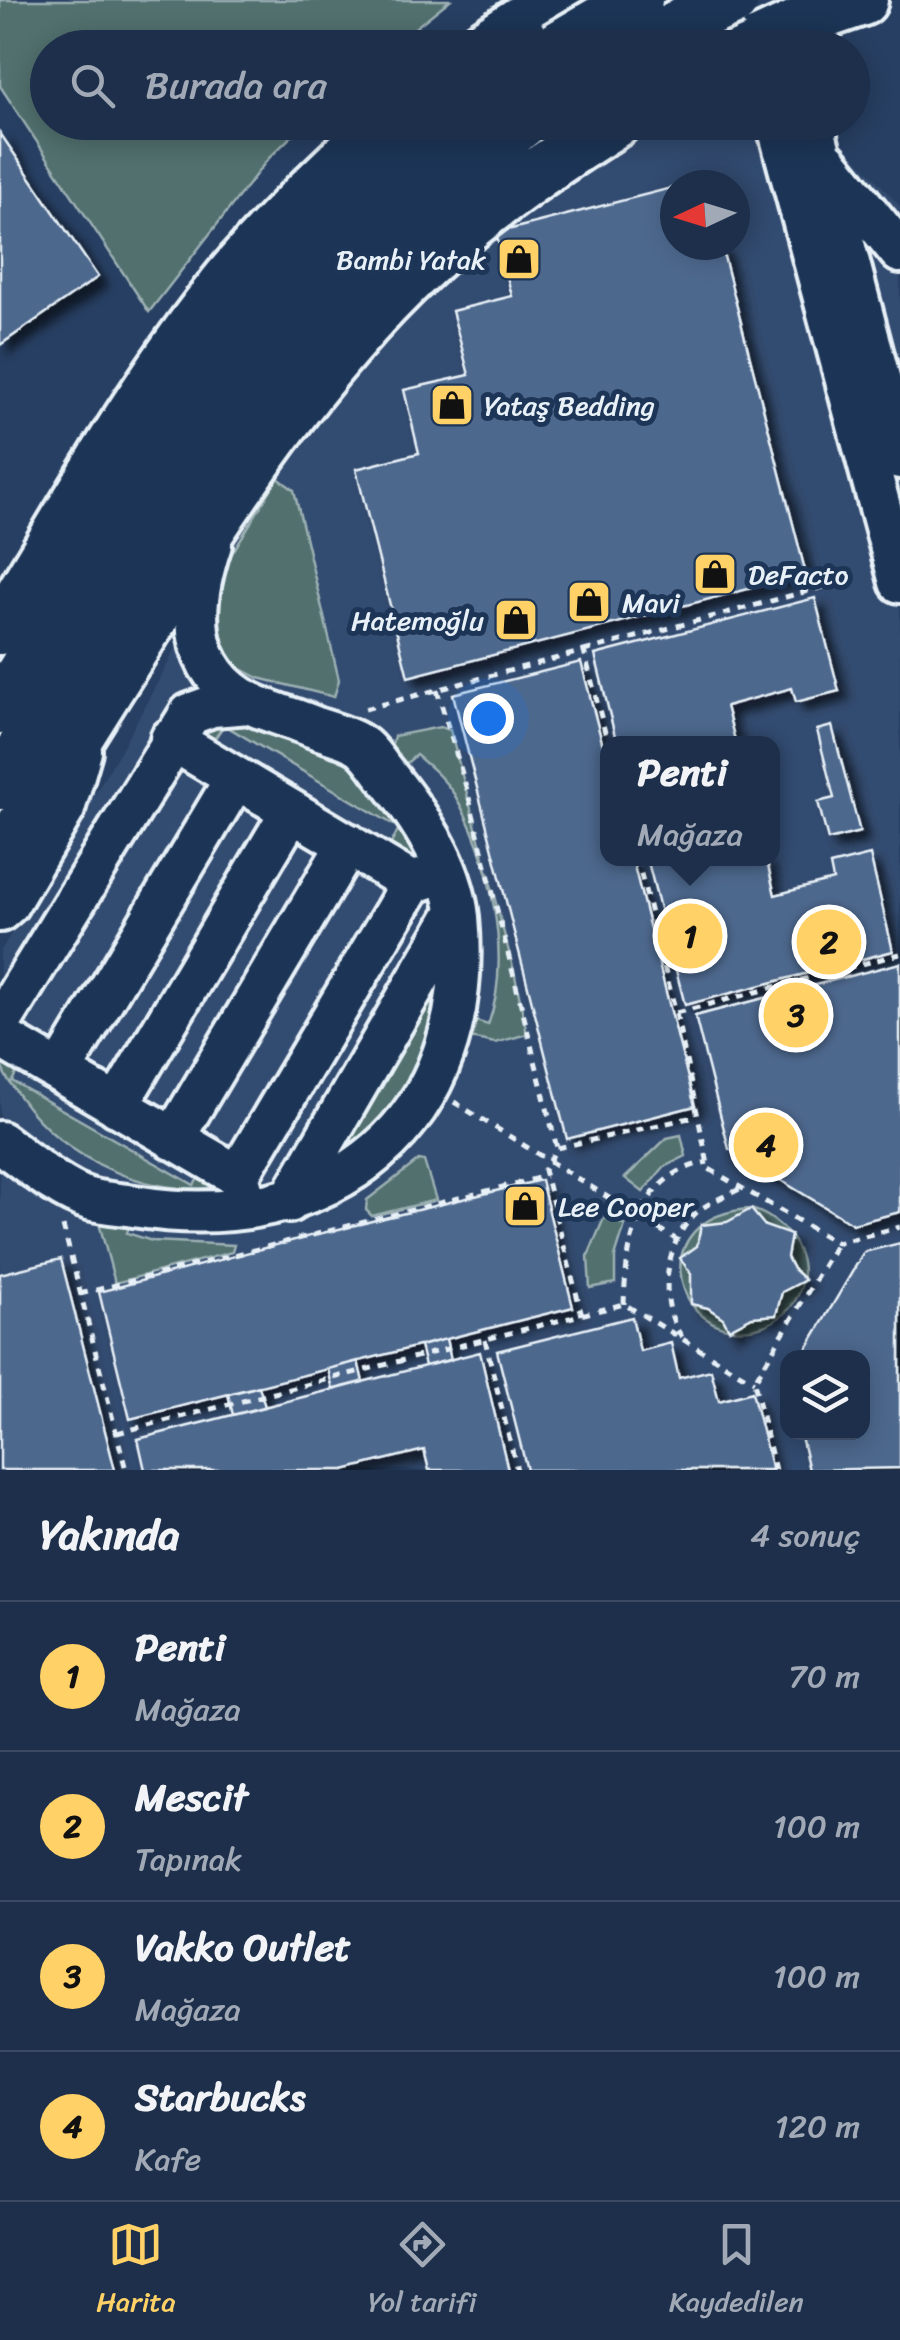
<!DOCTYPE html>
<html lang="tr">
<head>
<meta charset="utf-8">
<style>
	body { margin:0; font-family:Sriracha,sans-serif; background:#2a3b54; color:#f1f3f6 }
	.controls { position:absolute; right:30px; bottom:30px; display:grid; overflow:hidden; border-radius:20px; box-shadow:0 5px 25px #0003 }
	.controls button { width:90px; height:90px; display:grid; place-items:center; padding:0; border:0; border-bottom:2px solid #3b4a62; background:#1d2f4a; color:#f1f3f6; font:50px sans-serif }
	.compass { position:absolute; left:660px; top:170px; width:90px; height:90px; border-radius:50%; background:#1d2f4a; box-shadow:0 5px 25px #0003; rotate:266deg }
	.you { position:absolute; left:488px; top:718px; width:35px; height:35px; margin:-25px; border:8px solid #fff; border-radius:50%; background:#1a73e8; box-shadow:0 0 0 15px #1a73e833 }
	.badge { display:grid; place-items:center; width:65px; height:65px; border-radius:50%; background:#ffd166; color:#111; font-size:32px; font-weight:700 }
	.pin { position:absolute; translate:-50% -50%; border:5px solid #fff; box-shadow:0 2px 10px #0006 }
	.popup { position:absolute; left:600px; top:736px; width:180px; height:130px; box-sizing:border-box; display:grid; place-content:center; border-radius:20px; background:#1d2f4a; filter:drop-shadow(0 2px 8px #0005); font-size:32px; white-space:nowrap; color:#a0a9b5 }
	.popup b { font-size:38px; color:#f1f3f6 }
	.popup::after { content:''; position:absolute; left:50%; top:100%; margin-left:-20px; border:20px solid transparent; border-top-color:#1d2f4a }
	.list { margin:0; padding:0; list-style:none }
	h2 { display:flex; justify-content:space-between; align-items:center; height:130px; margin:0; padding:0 40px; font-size:42px }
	h2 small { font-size:32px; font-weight:400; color:#a0a9b5 }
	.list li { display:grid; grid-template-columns:65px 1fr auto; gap:30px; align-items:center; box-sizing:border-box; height:150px; padding:0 40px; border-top:2px solid #3b4a62 }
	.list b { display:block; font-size:38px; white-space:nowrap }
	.list p { margin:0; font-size:32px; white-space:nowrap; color:#a0a9b5 }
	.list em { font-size:32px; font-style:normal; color:#a0a9b5 }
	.icon { flex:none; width:55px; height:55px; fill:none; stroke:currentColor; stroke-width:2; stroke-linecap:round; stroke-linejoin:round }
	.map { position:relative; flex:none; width:900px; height:1470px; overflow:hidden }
	.search { position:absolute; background:#1d2f4a; box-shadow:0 5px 25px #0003; left:30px; right:30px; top:30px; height:110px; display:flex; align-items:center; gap:25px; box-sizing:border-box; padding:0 35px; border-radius:55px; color:#a0a9b5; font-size:38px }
	.sheet { height:730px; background:#1d2f4a }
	nav { display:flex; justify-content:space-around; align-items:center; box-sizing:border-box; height:140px; border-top:2px solid #3b4a62; background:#1d2f4a; font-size:28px; color:#a0a9b5 }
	nav a { display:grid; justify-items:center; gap:5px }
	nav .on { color:#ffd166 }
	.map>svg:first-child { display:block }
	.built { fill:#334b6f; fill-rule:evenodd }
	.green { fill:#516f6e; stroke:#9cb0b3; stroke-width:2.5 }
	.building { fill:#4e678d; stroke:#e8f1f8; stroke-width:2.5; filter:url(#shadow) }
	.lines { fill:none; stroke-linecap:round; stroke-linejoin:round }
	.minor-casing { stroke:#e8f1f8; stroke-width:48 }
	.major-casing { stroke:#e8f1f8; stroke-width:58 }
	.path { stroke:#e8f1f8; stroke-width:5; stroke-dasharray:8 8; stroke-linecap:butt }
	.minor { stroke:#1d3557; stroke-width:40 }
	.major { stroke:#1d3557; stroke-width:50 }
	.major-bridge-casing { stroke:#e8f1f8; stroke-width:58; stroke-linecap:butt }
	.major-bridge { stroke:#1d3557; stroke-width:50 }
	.labels { text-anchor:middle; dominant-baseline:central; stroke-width:10; stroke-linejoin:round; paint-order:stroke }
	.poi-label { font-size:28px; fill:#e8f1f8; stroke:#1d3557; text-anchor:start }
</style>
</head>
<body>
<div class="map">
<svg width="900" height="1470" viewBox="0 0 900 1470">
	<defs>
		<filter id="shadow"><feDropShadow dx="9" dy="9" stdDeviation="5" flood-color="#0009"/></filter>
	</defs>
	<rect width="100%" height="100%" fill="#273f62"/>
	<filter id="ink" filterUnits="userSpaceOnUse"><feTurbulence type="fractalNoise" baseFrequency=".01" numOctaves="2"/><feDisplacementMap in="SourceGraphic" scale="20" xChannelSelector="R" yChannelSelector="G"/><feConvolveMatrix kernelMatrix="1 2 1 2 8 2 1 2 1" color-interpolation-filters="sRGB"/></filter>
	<g filter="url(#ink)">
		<path class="built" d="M644,123h193l5,19 58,64v1264h-900v-518l122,-204 157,-290 76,-99 222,-203zM675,185h60v60h-60zM608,744h164v114h-164zM788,1358h74v74h-74z"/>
		<path class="green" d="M0,0h450l-59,47 -343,1v74l257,1 -37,36 -119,153 -149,-226z
			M278,478l16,12 45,190 -5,17 -75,-19 -21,-11 -17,-20 -9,-42 3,-24z
			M235,716c55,21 118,35 155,84 12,16 19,38 28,56l-9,5 -19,-15 9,-18 -175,-103 -11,16 -16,-10z
			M440,727l10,3 64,241 13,63 -32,9 -30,-6 5,-18 18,6c25,-66 2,-172 -34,-231 -10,-16 -24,-27 -38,-39l-14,12 -11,-19 3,-12z
			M446,944l-3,64 -44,98 -27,30 -61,39z
			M0,1055l23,6 -11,20 182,104 12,-19 24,21c-81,11 -164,-25 -211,-91 -9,-14 -19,-24 -19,-41z
			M681,1135l5,21 -22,11 -21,25 -18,-14 42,-40z
			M419,1160l5,1 12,39 -64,16 -6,-6 1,-10z
			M751,1209c43,13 70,63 38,100 -9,10 -20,16 -33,19 -82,18 -116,-113 -5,-119z
			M132,1216l-5,17 25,8 82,4 -2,7 -117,31 -17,-64z
			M604,1218l21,7 -10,32v26l-25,5 -2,-32z"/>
		<path class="building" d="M0,133l98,144 -98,68z
			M675,187v58h46l85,329 -398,103 -52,-208 63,-16 -15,-63 65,-15 -17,-64 60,-15 -16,-63z
			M815,598l24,93 -43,11 -4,-14 -66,18 10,38h-119l-22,-89z
			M581,662l27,103v93h24l63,248 -128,33 -114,-445z
			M832,726l28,106 -32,8 -10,-38 16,-4 -17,-68z
			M870,855l23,96 -208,54 -38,-147h119l9,37 58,-15 -3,-15z
			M900,963v249l-47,12 -124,-75 -34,-133z
			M541,1180l32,127 -443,112 -31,-127 207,-55z
			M751,1209l14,17 26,9 -4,22 6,12 12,11 -23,12 -6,23 -24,2 -23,12 -6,-11 -15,-10 -17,-4v-30l-11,-16 17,-12 4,-21 26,-3z
			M900,1243v225l-91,2 -9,-38h62v-74h-61l63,-106z
			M61,1259l54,211h-115v-196z
			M632,1317l8,34 31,-8 8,35 32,-8 8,31 33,-9 20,78h-245l-30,-119z
			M446,1339l5,21 -26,6 -5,-20z
			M480,1352l28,118h-79l-5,-20 -80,20h-199l-7,-31z
			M358,1361l5,21 -30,8 -5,-21z
			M259,1386l6,21 -32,8 -5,-21z"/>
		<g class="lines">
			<defs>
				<path id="minor" d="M777,122l123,460
					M812,122l88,336
					M827,162l73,90
					M171,739l241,144 24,-8
					M0,911l8,-7 56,-95 17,-58
					M0,1023l190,-309 22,-8 37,-3
					M0,1037l238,139 7,24
					M60,1072l176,-294
					M117,1106l174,-294
					M173,1139l175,-295
					M0,1142c25,18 61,49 89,57 15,4 31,5 45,7 198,33 343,-83 324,-289 -6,-54 -42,-106 -76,-147 -5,-7 -12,-17 -19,-23 -13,-10 -34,-14 -49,-20 -21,-9 -44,-14 -64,-24 -66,-34 -59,-99 -39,-159
					M238,1176l174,-293
					M289,1202l168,-290"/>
				<path id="major" d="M567,0c30,6 50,14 65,43
					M480,48l74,-48
					M748,48l76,-35 38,-13
					M0,629c73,-118 141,-242 229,-350 47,-56 101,-107 155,-157
					M0,708c95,-149 177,-308 295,-441 47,-53 102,-99 156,-145
					M0,784l173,-275 77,-116 84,-108 82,-77 106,-86
					M0,861c54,-86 107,-172 162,-258 81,-128 166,-255 281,-356 56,-49 109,-85 172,-125"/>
			</defs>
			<use href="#minor" class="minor-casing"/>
			<use href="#major" class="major-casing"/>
			<path class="path" d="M584,651l258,-69
				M437,690l30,100 90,358
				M365,709l219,-58 24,93
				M637,858l39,155 224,-59
				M676,1013l33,156 128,74 63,-16
				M454,1102l223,138
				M63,1226l63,244
				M80,1294l466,-118
				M624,1304c2,-60 13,-130 84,-142
				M582,1315l-38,-145 13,-22 141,-32
				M682,1337c-24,-33 -18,-92 11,-121 12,-13 33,-20 49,-28
				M485,1340l32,130
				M117,1433l507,-129 130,78
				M775,1470l-21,-88 83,-139"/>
			<use href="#minor" class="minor"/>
			<use href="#major" class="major"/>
			<defs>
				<path id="major-bridge" d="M556,48l81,-48
					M641,48l45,-27 47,-21"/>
			</defs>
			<use href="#major-bridge" class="major-bridge-casing"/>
			<use href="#major-bridge" class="major-bridge"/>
		</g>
	</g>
	<defs>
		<symbol id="shop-square" viewBox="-11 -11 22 22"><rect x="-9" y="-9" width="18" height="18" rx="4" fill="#ffd166" stroke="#1d3557"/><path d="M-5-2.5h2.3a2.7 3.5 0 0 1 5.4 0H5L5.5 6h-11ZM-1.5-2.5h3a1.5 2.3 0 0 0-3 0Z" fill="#111"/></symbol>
	</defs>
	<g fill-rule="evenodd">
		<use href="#shop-square" x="494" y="234" width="50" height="50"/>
		<use href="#shop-square" x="427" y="380" width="50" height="50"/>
		<use href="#shop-square" x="690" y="549" width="50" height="50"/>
		<use href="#shop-square" x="564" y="577" width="50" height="50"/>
		<use href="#shop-square" x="491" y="595" width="50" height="50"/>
		<use href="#shop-square" x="500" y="1181" width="50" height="50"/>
	</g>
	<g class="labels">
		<g class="poi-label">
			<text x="486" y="259" text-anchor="end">Bambi Yatak</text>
			<text x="484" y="405">Yataş Bedding</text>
			<text x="748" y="574">DeFacto</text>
			<text x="622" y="602">Mavi</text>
			<text x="484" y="620" text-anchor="end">Hatemoğlu</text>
			<text x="558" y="1206">Lee Cooper</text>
		</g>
	</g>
</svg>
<div class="controls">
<button><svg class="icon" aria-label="layers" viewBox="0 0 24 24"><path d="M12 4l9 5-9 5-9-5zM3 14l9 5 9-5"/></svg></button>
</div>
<svg class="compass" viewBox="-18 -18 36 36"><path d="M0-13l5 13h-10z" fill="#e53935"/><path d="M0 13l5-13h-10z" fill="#a0a9b5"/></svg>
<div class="you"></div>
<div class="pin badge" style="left:690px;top:936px">1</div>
<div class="popup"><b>Penti</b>Mağaza</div>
<div class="pin badge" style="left:829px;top:942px">2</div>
<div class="pin badge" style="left:796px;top:1015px">3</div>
<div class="pin badge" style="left:766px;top:1145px">4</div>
<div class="search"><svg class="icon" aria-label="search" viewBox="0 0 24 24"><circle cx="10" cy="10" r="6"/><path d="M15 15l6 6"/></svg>Burada ara</div>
</div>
<section class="sheet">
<h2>Yakında<small>4 sonuç</small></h2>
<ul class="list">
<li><span class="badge">1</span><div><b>Penti</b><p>Mağaza</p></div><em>70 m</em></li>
<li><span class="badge">2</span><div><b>Mescit</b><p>Tapınak</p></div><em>100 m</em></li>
<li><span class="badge">3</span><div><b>Vakko Outlet</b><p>Mağaza</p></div><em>100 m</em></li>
<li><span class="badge">4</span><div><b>Starbucks</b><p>Kafe</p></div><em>120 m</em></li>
</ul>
</section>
<nav>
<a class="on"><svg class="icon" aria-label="map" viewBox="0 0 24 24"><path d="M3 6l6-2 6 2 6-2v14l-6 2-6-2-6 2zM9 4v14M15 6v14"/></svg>Harita</a>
<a><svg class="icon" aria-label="directions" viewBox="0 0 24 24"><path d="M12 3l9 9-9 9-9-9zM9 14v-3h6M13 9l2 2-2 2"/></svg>Yol tarifi</a>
<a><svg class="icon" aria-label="saved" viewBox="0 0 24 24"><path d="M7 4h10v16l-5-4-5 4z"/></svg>Kaydedilen</a>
</nav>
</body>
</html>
